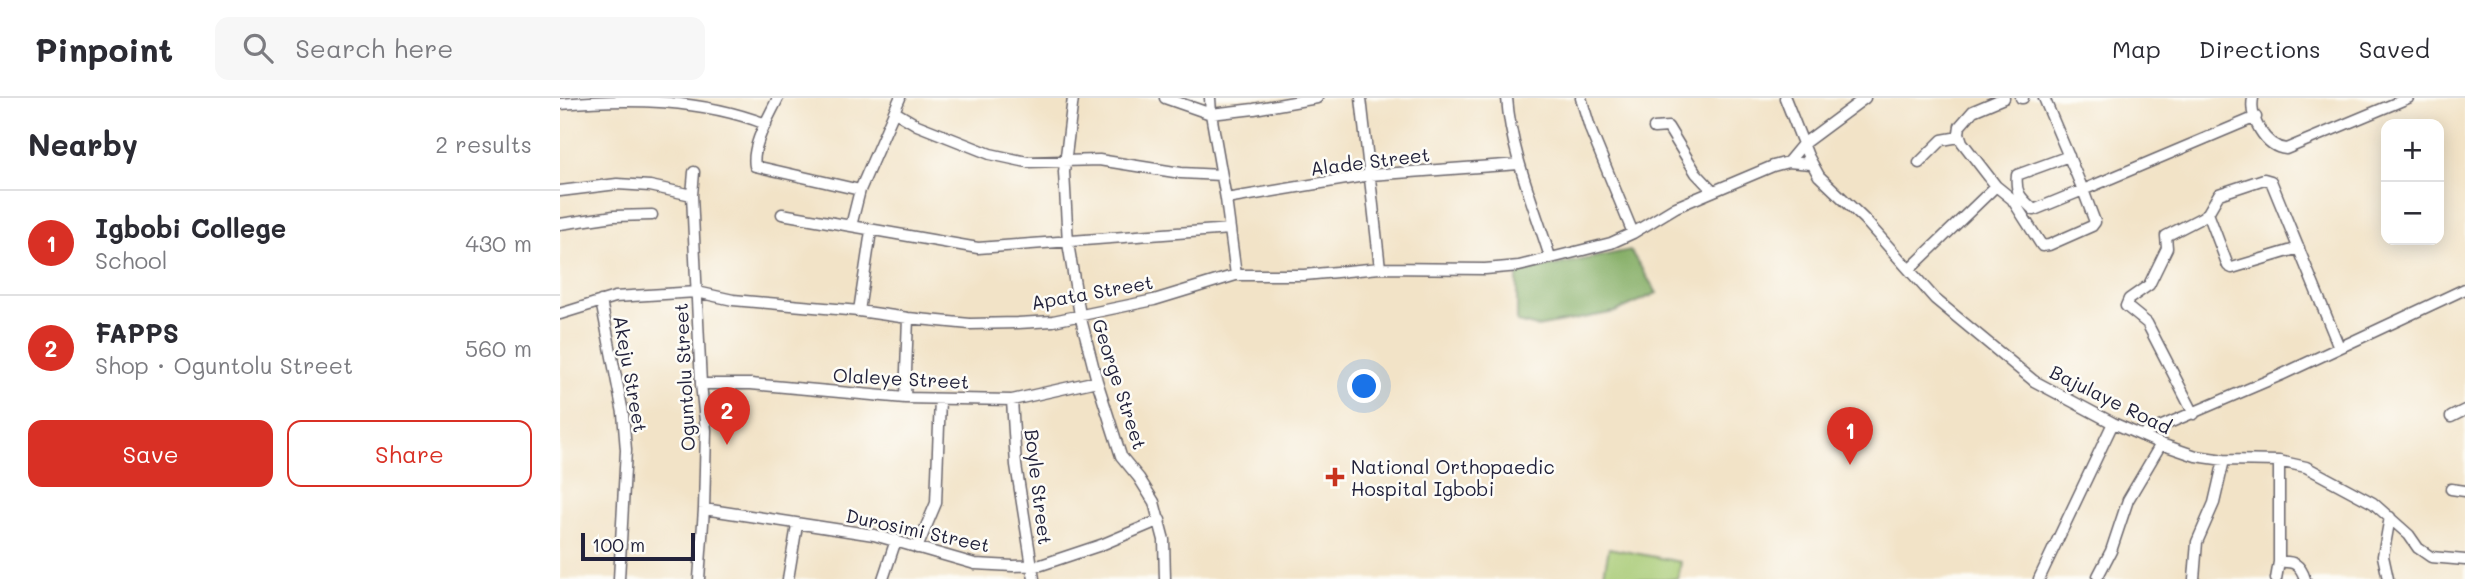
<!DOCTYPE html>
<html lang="en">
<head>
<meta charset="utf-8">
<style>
	body { margin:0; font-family:Mali,sans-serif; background:#f7f7f7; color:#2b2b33 }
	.controls { position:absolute; right:21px; top:21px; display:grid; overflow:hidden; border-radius:14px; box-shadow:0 4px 18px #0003 }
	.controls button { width:63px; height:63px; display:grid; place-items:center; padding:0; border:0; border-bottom:2px solid #e1e1e2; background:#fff; color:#2b2b33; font:35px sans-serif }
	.scale { position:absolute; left:21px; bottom:18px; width:114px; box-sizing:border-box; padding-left:7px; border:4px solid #22223b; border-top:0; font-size:19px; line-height:24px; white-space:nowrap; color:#22223b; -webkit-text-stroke:5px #fdfcf7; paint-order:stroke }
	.you { position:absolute; left:805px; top:289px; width:24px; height:24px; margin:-18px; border:5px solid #fff; border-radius:50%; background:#1a73e8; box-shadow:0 0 0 10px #1a73e833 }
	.badge { display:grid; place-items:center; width:46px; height:46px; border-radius:50%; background:#d93025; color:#fff; font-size:23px; font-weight:700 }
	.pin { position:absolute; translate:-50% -58px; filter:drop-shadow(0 2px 4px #0008) }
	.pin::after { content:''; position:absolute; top:37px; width:24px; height:21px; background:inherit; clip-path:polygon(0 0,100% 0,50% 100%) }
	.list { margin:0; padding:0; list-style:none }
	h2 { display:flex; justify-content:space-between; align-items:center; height:91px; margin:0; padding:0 28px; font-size:30px }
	h2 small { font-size:23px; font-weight:400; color:#7c7c81 }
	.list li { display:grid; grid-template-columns:46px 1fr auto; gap:21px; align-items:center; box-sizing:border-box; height:105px; padding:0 28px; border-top:2px solid #e1e1e2 }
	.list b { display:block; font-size:26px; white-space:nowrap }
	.list p { margin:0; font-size:23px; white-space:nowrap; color:#7c7c81 }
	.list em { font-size:23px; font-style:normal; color:#7c7c81 }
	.actions { display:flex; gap:14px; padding:21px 28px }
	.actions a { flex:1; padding:16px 0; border:2px solid #d93025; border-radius:14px; text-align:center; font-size:24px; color:#d93025 }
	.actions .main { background:#d93025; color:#fff }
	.icon { flex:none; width:38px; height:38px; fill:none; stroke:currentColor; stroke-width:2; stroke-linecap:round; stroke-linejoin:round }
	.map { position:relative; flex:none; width:1905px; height:481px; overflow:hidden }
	header { display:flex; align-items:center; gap:42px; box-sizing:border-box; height:98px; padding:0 35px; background:#fff; border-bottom:2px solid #e1e1e2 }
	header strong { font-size:33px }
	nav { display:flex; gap:38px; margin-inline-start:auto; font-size:24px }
	.search { width:490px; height:63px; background:#f7f7f7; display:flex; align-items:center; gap:18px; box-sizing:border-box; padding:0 24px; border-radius:14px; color:#7c7c81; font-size:26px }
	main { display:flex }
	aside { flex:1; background:#fff }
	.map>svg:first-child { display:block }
	.green { fill:#a7ca74; stroke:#647658; stroke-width:2 }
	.forest { fill:#85ae66; stroke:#546850; stroke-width:2 }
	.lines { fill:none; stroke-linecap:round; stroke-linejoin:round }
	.minor-casing { stroke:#6b666c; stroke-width:13 }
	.minor { stroke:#fff; stroke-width:10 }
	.poi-dot { fill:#c8321e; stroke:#fdfcf7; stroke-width:2.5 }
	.labels { text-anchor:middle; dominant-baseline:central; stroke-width:5; stroke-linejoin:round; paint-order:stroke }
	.street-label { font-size:19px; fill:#22223b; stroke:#fdfcf7 }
	.poi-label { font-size:19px; fill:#22223b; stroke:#fdfcf7; text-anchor:start }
</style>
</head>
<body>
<header>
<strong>Pinpoint</strong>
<div class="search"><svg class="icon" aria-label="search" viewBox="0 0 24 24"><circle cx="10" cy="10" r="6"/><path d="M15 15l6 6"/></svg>Search here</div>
<nav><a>Map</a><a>Directions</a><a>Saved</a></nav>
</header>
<main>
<aside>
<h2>Nearby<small>2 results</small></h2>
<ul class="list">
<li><span class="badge">1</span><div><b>Igbobi College</b><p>School</p></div><em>430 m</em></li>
<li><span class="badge">2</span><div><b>FAPPS</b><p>Shop · Oguntolu Street</p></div><em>560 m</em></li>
</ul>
<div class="actions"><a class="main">Save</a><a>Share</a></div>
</aside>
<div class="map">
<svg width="1905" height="481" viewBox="0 0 1905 481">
	<rect width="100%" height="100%" fill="#fdfcf7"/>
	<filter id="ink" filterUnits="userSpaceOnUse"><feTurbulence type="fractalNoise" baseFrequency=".0143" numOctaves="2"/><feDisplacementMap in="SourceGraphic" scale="14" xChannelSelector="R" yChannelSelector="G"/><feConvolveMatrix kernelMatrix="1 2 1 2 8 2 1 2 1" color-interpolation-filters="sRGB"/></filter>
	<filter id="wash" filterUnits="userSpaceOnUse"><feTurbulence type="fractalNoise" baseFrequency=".00686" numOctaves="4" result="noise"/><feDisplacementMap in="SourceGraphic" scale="28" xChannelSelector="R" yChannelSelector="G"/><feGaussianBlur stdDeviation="1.57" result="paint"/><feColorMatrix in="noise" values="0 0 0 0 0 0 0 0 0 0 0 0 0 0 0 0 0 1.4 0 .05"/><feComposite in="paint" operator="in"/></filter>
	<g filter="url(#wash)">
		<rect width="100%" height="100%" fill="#f2e3c7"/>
		<path class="green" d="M1049,450l72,14 -3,17h-75z"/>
		<path class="forest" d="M1070,152l27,43 -42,19 -78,15 -20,-5v-49z"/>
	</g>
	<g filter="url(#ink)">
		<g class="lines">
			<defs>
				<path id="minor" d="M218,0c-9,19 -27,48 -23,68l105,24
					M513,0l-9,74 4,71 12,72 17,66 24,75 18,22 15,24 10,38 1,39
					M605,0l46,16 43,-5 63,-11
					M650,0l1,16 15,85 10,76
					M801,0l19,170
					M947,0c4,55 27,107 43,159
					M1021,0l10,33 42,102
					M1225,0l23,58 11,20 45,43 71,80 99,82 79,42 48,21 35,12 28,4 55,1 27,6 67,36 36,32 9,13 13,9 34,3
					M1461,0h2
					M1484,0l39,92 -49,20c-13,-12 -19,-16 -17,-35l52,-19
					M1693,0c-4,20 12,49 33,51l122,-51
					M0,6c69,-6 141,-5 206,20
					M335,14l22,13 73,29 37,8 72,-2 82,13 40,2
					M1094,30l14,-1 28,46 17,18
					M1228,64l15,-18 62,-46
					M1359,65l23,-23 17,-3
					M134,74l-2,23 9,189 5,46 -2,79 -5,70
					M1436,88l16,13 30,47 7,-1 43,-19 3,-4 -12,-32 173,-73
					M0,93l57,-7 33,2 42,9
					M666,101l144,-24 149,-11
					M1648,115l20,53 4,2 67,-20
					M222,116l196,34 252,-19
					M0,126l54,-8 38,-1
					M291,128l9,-36 40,-92
					M1350,171l86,-83 -34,-44 -3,-9 1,-7 13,-15 31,-13
					M41,203l22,112 3,37 -7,129
					M299,213l12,-80
					M0,216l55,-17 82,-5 36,8 126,11 49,7 62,6 48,-1 35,-2 101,-21 82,-25h68l76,-7 105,1 34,-3 92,-23 22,-10 43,-26 97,-41 15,-4 23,2
					M141,286h50l154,14 107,2 85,-19
					M345,300l3,-80
					M452,302l4,65 18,114
					M1634,316l-47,-91 -21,-17 3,-7 20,-14 18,-37 -1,-12 35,-18 7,-5 11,-19 45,-15 7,2 68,166
					M1891,319l14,-7
					M1581,337l140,-60 184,-86
					M1891,391l14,2
					M144,411l170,26 101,29 38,2 28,-1 60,-20 59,-25
					M357,450l19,-45 4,-104
					M1719,464c15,-1 21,2 26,17
					M1538,478l13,-25 17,-51 33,-56
					M228,481l9,-54
					M323,481l13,-39
					M1479,481l74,-156
					M1634,481l3,-37 17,-39 10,-43
					M1716,481l3,-17v-101
					M1828,481l-5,-23 7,-39"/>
			</defs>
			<use href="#minor" class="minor-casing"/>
			<use href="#minor" class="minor"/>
		</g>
	</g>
	<path class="poi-dot" d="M771.5 368.5h7v7h7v7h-7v7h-7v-7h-7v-7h7z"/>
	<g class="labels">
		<g class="street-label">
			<text transform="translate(810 63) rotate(-7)">Alade Street</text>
			<text transform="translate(532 194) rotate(-10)">Apata Street</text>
			<text transform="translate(71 276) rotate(80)">Akeju Street</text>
			<text transform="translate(124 279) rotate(-93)">Oguntolu Street</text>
			<text transform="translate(341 280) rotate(3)">Olaleye Street</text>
			<text transform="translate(560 286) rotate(72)">George Street</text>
			<text transform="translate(1551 301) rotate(26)">Bajulaye Road</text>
			<text transform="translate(479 389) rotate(83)">Boyle Street</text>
			<text transform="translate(358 432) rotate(12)">Durosimi Street</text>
		</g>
		<g class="poi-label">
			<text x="791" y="368">National Orthopaedic<tspan x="791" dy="22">Hospital Igbobi</tspan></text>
		</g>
	</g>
</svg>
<div class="controls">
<button>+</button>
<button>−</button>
</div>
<div class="scale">100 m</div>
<div class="you"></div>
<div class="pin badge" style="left:1290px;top:367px">1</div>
<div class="pin badge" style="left:167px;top:347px">2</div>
</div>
</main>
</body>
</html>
